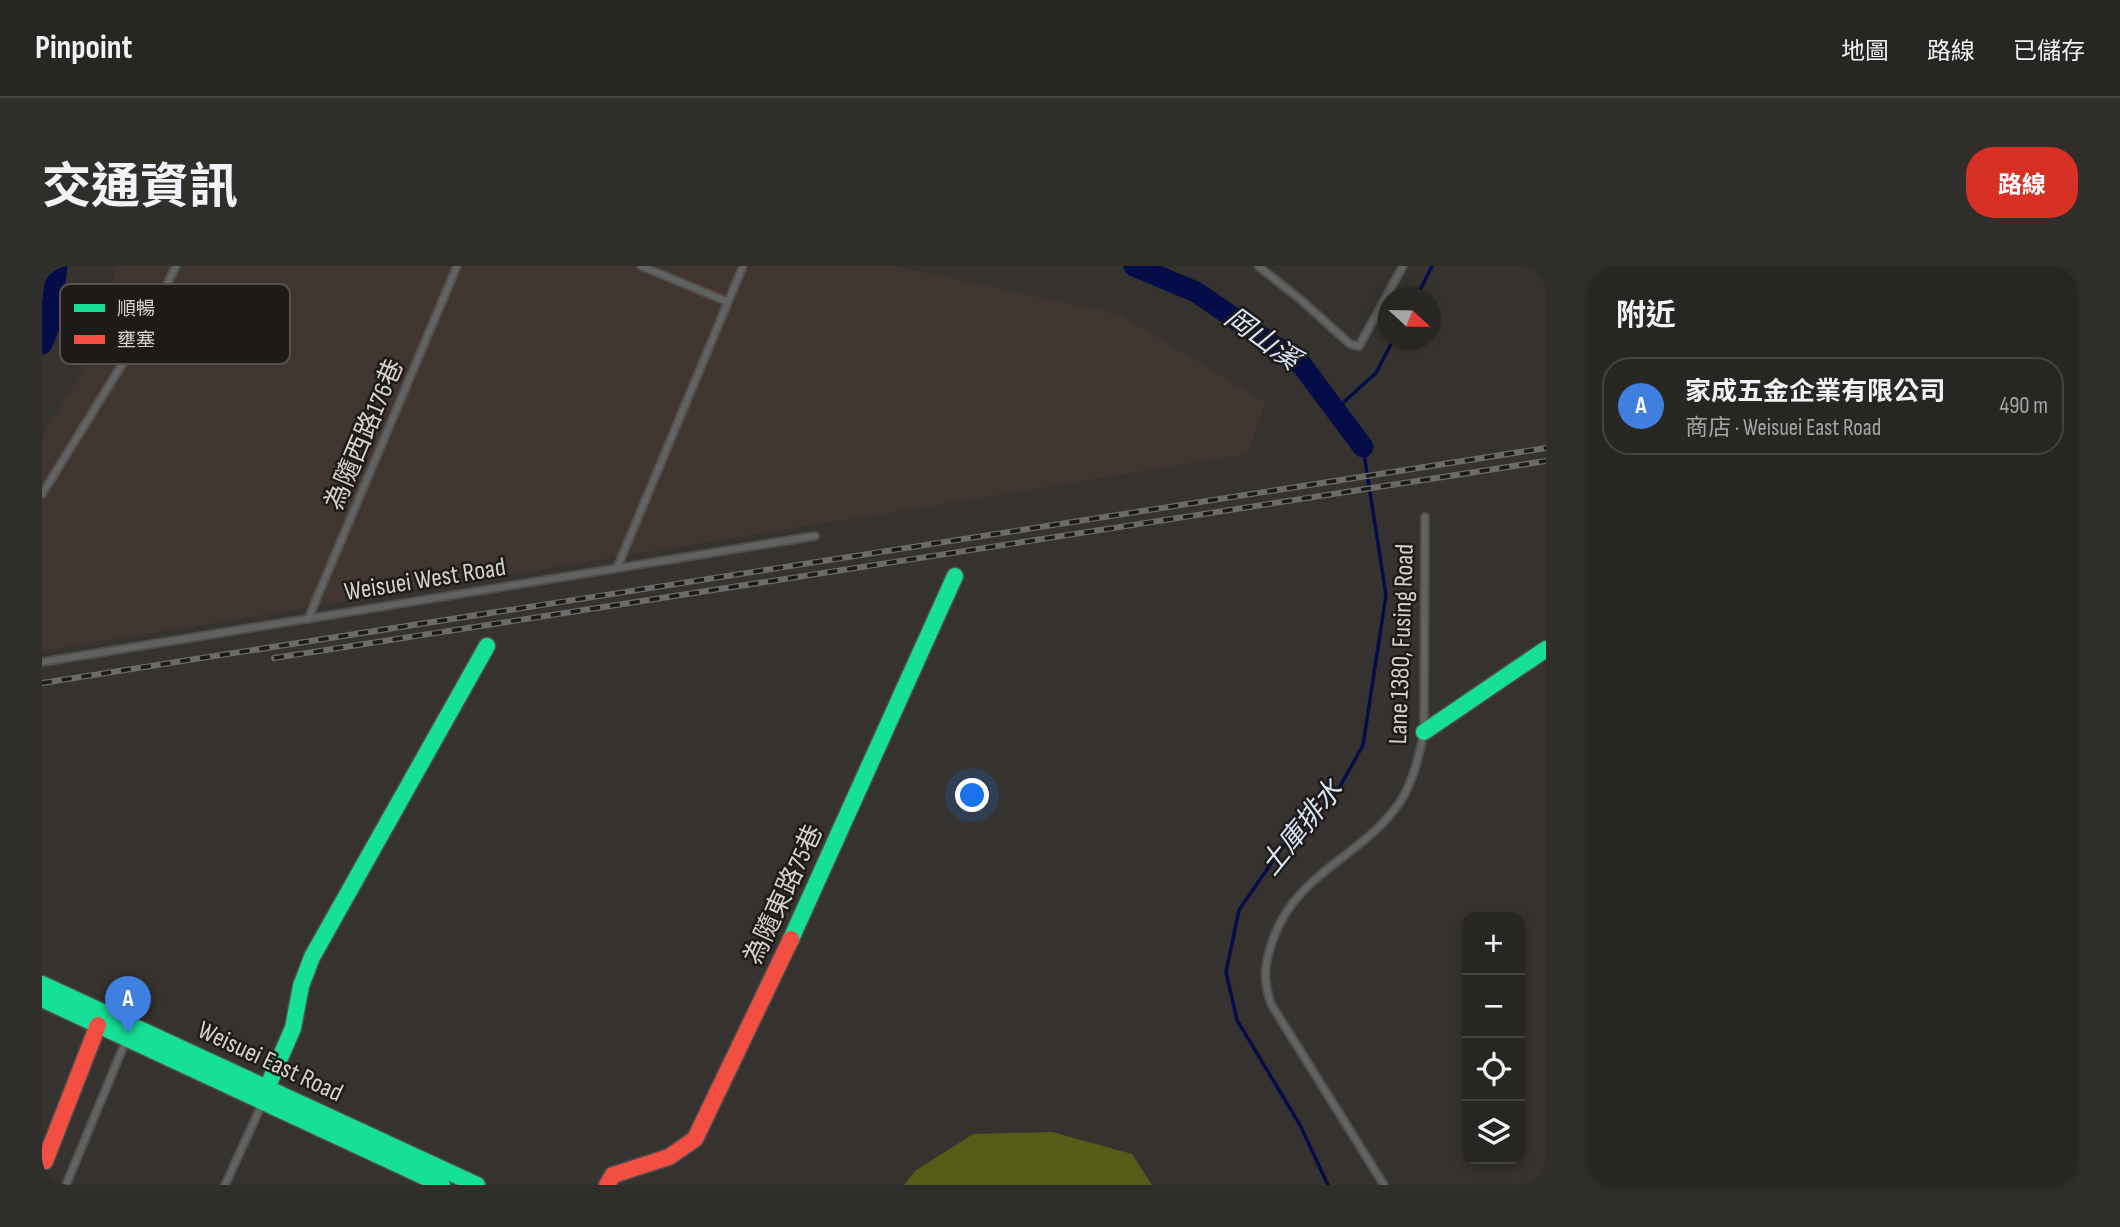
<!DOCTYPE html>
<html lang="zh-TW">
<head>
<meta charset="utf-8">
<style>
	body { margin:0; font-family:"Sofia Sans Condensed","Noto Sans TC",sans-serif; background:#302e2b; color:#f1f3f6 }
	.controls { position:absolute; right:21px; bottom:21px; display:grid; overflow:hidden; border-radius:14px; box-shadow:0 4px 10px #0003 }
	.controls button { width:63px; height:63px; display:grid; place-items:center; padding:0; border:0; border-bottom:2px solid #444341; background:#282623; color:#f1f3f6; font:35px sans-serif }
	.compass { position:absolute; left:1336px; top:21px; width:63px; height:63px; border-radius:50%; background:#282623; box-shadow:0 4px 10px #0003; rotate:112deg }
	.you { position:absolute; left:931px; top:530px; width:24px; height:24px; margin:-18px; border:5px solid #fff; border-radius:50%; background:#1a73e8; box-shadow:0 0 0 10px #1a73e833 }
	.badge { display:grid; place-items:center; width:46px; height:46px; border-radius:50%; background:#d93025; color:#fff; font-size:23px; font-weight:700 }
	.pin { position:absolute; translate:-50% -58px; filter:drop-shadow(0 2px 4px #0008) }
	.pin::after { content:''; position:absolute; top:37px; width:24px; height:21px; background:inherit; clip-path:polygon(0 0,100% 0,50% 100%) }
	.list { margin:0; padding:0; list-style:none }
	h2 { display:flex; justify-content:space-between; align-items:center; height:91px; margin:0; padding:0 28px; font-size:30px }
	h2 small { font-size:23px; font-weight:400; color:#a5a5a6 }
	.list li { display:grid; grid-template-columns:46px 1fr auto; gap:21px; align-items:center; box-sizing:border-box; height:98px; margin:0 14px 14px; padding:0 14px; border:2px solid #444341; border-radius:28px }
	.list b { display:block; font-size:26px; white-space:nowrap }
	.list p { margin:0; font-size:23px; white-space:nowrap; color:#a5a5a6 }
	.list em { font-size:23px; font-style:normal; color:#a5a5a6 }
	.icon { flex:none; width:38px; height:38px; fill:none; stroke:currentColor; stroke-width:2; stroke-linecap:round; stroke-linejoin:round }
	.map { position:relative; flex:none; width:1504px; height:919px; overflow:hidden; border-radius:28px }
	header { display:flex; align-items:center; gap:42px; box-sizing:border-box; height:98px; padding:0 35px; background:#282623; border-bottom:2px solid #444341 }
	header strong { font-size:33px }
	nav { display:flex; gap:38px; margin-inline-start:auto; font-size:24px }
	.intro { display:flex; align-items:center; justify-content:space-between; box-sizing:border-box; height:168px; padding:0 42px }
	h1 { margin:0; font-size:49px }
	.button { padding:18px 32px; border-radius:28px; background:#d93025; color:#fff; font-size:24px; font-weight:700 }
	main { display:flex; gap:42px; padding:0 42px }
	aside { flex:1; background:#282623; border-radius:28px; box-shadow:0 4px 10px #0003 }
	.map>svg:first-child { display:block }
	.built { fill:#40362f }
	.green { fill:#565c18 }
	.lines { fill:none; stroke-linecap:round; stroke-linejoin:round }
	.stream { stroke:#050d48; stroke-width:3.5 }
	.river { stroke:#050d48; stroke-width:21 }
	.lane-casing { stroke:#514f4c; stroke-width:10 }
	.fast-casing { stroke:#514f4c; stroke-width:19 }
	.jam-casing { stroke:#514f4c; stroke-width:19 }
	.lane { stroke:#616262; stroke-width:6 }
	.fast { stroke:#16e098; stroke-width:16 }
	.jam { stroke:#f24e42; stroke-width:16 }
	.rail-casing { stroke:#6b6b6a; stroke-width:6 }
	.rail { stroke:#1d1a18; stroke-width:3.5; stroke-dasharray:10; stroke-linecap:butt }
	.labels { text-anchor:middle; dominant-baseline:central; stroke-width:5; stroke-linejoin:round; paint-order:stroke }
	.street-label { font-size:26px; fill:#d4d1ce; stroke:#1d1a18 }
	.water-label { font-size:28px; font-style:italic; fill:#d9e4f8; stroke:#1d1a18 }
	.key { fill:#1d1a18; stroke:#54514f; stroke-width:2 }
	.key-label { font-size:19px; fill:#d4d1ce }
</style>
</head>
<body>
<header>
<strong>Pinpoint</strong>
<nav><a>地圖</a><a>路線</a><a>已儲存</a></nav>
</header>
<div class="intro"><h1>交通資訊</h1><a class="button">路線</a></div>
<main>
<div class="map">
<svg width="1504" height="919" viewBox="0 0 1504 919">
	<rect width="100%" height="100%" fill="#35322f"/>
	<path class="built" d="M74,0h779l225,49 146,88 -19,51 -1205,197v-216l49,-77z"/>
	<path class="green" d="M1010,866l80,22 20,31h-248l11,-14 58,-37z"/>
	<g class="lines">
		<path class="stream" d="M1374,32l16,-32
			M1293,144l41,-37 17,-33
			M1286,919l-28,-60 -63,-105 -11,-48 13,-62 42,-61 56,-57 26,-47 23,-150 -23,-148"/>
		<path class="river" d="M1092,0l62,26 105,72 62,83
			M0,78l8,-19 7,-59"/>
		<defs>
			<path id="lane" d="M599,0l87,36
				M1216,0l43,34 49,44 9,2 44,-80
				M0,228l105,-170 29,-58
				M575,302l126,-302
				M266,353l149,-353
				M0,396l773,-126
				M24,919l61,-147
				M183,919l37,-81
				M1342,919l-113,-181c-8,-25 -7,-37 1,-62 24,-71 90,-84 128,-140 13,-20 19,-46 24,-70l1,-215"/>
			<path id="fast" d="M1382,466l122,-83
				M749,673l164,-363
				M0,718l435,201
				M0,733l400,186
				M225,822l26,-60 8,-42 11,-29 175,-311"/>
			<path id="jam" d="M0,895h3l53,-136
				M565,919l6,-10 56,-18 26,-18 96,-200"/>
		</defs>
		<use href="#lane" class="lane-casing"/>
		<use href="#fast" class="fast-casing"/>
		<use href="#jam" class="jam-casing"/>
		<use href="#lane" class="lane"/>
		<use href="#fast" class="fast"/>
		<use href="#jam" class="jam"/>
		<defs>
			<path id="rail" d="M232,392l1272,-197
				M0,417l1504,-235"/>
		</defs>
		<use href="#rail" class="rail-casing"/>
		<use href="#rail" class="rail"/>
	</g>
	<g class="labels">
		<g class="street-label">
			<text transform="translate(323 169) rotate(-67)">為隨西路176巷</text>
			<text transform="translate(383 314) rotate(-9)">Weisuei West Road</text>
			<text transform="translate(1360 378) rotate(-88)">Lane 1380, Fusing Road</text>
			<text transform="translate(742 629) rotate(-65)">為隨東路75巷</text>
			<text transform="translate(228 796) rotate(25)">Weisuei East Road</text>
		</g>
		<g class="water-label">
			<text transform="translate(1220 73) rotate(36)">岡山溪</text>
			<text transform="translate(1260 562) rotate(-51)">土庫排水</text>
		</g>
	</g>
	<rect x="18" y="18" width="230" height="80" rx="10" class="key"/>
	<rect x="32" y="38" width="31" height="8" fill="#16e098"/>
	<rect x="32" y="69" width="31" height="9" fill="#f24e42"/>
	<g class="key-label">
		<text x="75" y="49">順暢</text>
		<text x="75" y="80">壅塞</text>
	</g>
</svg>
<div class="controls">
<button>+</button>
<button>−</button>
<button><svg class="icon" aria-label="locate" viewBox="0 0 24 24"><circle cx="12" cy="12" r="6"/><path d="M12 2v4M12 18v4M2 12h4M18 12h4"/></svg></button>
<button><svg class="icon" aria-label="layers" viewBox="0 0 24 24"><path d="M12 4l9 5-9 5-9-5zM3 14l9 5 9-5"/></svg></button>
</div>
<svg class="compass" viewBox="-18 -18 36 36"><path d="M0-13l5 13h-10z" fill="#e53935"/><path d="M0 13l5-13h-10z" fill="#a5a5a6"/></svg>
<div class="you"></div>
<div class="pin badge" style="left:86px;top:768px;background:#3f7fe0">A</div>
</div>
<aside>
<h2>附近<small></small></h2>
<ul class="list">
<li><span class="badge" style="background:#3f7fe0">A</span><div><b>家成五金企業有限公司</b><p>商店 · Weisuei East Road</p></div><em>490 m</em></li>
</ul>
</aside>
</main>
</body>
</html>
